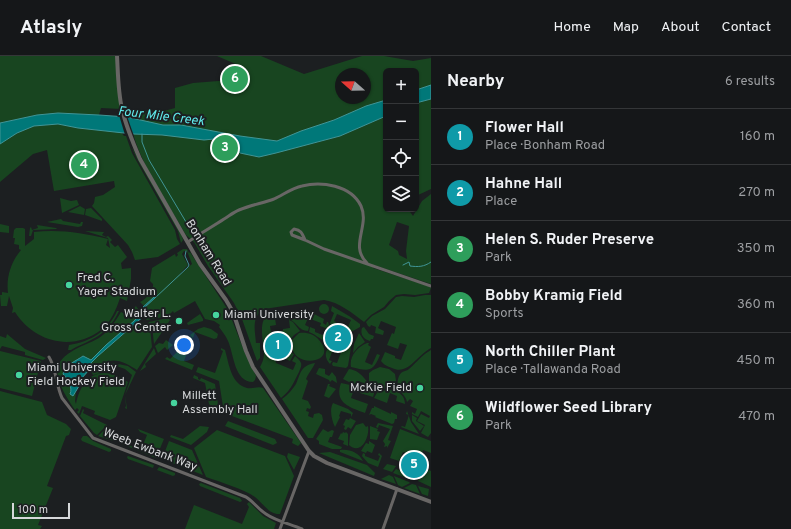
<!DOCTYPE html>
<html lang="en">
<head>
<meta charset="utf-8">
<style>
	body { margin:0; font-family:Overpass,sans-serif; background:#222426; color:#f1f3f6 }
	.controls { position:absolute; right:12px; top:12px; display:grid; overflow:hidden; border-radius:6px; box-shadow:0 1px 3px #0004 }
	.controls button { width:36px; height:36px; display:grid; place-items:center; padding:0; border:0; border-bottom:1px solid #343638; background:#151719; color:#f1f3f6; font:20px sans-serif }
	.compass { position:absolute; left:335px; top:12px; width:36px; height:36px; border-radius:50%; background:#151719; box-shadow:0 1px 3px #0004; rotate:290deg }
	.scale { position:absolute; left:12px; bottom:10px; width:58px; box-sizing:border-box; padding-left:4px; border:2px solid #d6d8da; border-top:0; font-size:11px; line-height:14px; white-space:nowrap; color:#d6d8da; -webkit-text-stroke:3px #1c1f21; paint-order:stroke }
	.you { position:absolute; left:184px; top:289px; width:14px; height:14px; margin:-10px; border:3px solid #fff; border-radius:50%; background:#1a73e8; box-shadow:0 0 0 6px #1a73e833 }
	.badge { display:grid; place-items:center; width:26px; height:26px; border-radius:50%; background:#46d49e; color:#fff; font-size:13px; font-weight:700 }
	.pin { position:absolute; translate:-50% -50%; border:2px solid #fff; box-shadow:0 1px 4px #0006 }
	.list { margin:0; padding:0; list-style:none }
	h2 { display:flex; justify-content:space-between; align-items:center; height:52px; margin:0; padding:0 16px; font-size:17px }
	h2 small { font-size:13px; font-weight:400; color:#9d9fa2 }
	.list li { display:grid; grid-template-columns:26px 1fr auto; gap:12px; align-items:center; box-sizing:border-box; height:56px; padding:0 16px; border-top:1px solid #343638 }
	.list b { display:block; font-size:15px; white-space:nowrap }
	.list p { margin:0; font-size:13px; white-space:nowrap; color:#9d9fa2 }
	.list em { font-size:13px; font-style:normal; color:#9d9fa2 }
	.icon { flex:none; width:22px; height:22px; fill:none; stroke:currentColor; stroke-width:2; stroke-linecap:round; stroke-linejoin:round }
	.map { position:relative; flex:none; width:431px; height:473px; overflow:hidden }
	header { display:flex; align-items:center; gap:24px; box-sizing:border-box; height:56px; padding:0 20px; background:#151719; border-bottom:1px solid #343638 }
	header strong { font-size:19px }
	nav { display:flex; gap:22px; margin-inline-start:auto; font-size:14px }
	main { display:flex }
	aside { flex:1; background:#151719 }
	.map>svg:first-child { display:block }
	.green { fill:#184520; fill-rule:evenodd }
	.water { fill:#007879; stroke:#409596 }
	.pier { fill:#1c1f21 }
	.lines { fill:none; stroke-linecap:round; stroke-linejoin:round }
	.stream { stroke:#409596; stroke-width:1 }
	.minor { stroke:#686665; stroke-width:3 }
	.tertiary { stroke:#686665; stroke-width:4 }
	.poi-dot { fill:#46d49e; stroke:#1c1f21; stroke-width:1.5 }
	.labels { text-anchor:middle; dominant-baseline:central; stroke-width:4; stroke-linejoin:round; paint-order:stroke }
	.street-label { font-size:12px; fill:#d6d8da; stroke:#1c1f21 }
	.poi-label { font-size:12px; fill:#d6d8da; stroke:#1c1f21; text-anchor:start }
	.water-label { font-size:13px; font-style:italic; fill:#60eaeb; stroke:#1c1f21 }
</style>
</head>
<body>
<header>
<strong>Atlasly</strong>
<nav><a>Home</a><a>Map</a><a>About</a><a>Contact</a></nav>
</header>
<main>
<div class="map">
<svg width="431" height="473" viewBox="0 0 431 473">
	<rect width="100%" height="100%" fill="#1c1f21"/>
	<path class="green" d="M0,0h117l5,53 -21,-1 -2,7 -41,-2 -21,2 -37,8z
		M217,0h44l43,18 58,-18h22l29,5 18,-3v27l-15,5v-19h-30v29c-25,7 -47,19 -72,27l-3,17 29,-8 46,-20v93h22l5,7 9,-15 9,-7v90l-57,-19 -1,3 55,18 3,2 -2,5 -14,2 -11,-1 -8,1 -7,6 -5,6 -13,8 -7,7c-12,-9 -25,-20 -40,-22l-60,9c-13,8 -9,21 -8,34h4v15l-3,3 -15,-42 -8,-16 -26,-37 -14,-24 -8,-7c-14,-25 -55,-85 -54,-112 0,-3 2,-6 4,-9l13,-4 15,1 11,-3v-20l18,-5 51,-4 1,-11zM341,18h24v24h-24zM397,166l12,4 -3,25 1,8 -8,-4 -1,-4 -9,-6z
		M431,43v90l-15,7v-93z
		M58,68l20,4 43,4 3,4h2l6,17 43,77 2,9 3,5 -22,13 -23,3 -3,-8 -4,-7 -36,-39 2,-3 1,-6 8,-2 12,-8 -1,-6 -60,10 -7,-41 -14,4 -33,28v-38l17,-11 17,-7z
		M131,90l51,90 1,4 -2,3 -3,-12 -41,-72z
		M60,142l11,3 6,-1 2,5 -17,8z
		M80,150l5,3 -1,6 -16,-3z
		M91,152l11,11v2l-17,-6 1,-6z
		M61,163l2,2 17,3 1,-2h2l-1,4 -4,1 -31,-5z
		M0,168l9,2v7l-9,-1z
		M37,169l19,3 1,1 -24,1 -2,6h-2l1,-8 1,-1 1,3 6,-2z
		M16,172h7l2,1v17l9,-7v-7c25,-3 49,1 74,7l-2,6 4,3 -2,-10 -23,-7 19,1 -2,3 4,2 2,-1 4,4 -2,2 5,5 3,-2 9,12 -6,6 1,6 9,-1v11l-4,22 -7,-3c-4,12 -9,24 -19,32 -29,22 -67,12 -86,-18l-3,1 1,-5 -4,-12 -2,10h-6l-1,-11h2v-3l6,1c-2,-16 3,-31 13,-43l-2,-1v-4l-5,-1 1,-6h-2l1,-8z
		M183,193h4l2,4 1,-1 38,58 17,43 11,23 -1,4 -2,2c-19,0 -19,-28 -25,-41 -2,-5 -6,-10 -9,-14l1,-2 -6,-4 -9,-2 -10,-18 -21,12 -1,-2 -5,5 -21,4 -3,-2 4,-4 -1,-2 -3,-4 6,-5 -4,1 -2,2 -4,-4c5,-2 14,-11 13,-18l-3,-3 2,-13 23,-14 1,3 2,-2 -1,-2zM184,195h3l5,13 -14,12 10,-11 -6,-11z
		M425,239h6v53c-14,7 -23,28 -39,20 -5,-2 -8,-3 -11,-7l4,-9 10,4v2l6,2 6,-15 -7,-2 -2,6 -11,-4 5,-12 2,1 2,-7 -15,-6 -3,7 6,3 -1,4 -8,-2 1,-6 -5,-2 -1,2 -2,-1 -2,-4 6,-6 13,-7 11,-12 6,-1 12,1z
		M319 253a5 5 0 1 1 10 0a5 5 0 1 1-10 0Z
		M136,250l5,7 -4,5 -4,-2v-7z
		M332,250l17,10 11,8v3l-7,4 -7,-1 -2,-2 1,-2 3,1 3,-7 -14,-6 -3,7 2,1 -2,6 -2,-1 -2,-4 4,-10 -3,-2z
		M117,255h2c-6,13 -15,23 -28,29 -7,4 -14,6 -20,10h-3l1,-5c21,-3 39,-14 48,-34z
		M121,256l15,7 -30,26 -15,15 -9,-4 -10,7 -9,9 8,14 2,10 3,-4 -1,9 1,3c4,-21 18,-38 41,-28 4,1 7,4 11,6l-12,35 -6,3 -16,-6 1,-3 -13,-5 -3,8 -2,-2 2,-2 -2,-2 -2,2c-7,-10 -24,-35 -15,-48 3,-5 9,-9 14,-12 8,-5 17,-7 25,-12 10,-7 16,-16 22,-26z
		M288,256h4l1,3 9,-1 6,1 2,-3 14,7 -1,4 3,2 1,-3h1l3,8 -11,-4 1,-3 -13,-5 -3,7 4,2 -1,4c-10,0 -11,-10 -20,-12l2,-4z
		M200,258l3,5v2l-15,4 -1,-2z
		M269,259l1,3h5l1,7 -6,1 6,37 17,7 3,-7 -4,-2 3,-5c2,2 5,4 6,7 1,3 -1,6 -2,9 -6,11 -7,17 -18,26l-21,-31c2,-4 4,-8 4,-13 0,-10 -7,-35 5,-39z
		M168,262l2,2 -16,24 -2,-18 -4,-2 1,-2z
		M289,264l4,2 7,9 -6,4 -4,5 -8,5 -2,-13 3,-1v-2l7,-1z
		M141,266l9,6 2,19 -15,23c-12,-8 -32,-18 -37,3l-7,2 -3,-6 1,-6 17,-16 28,-23h4z
		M204,271l7,2 7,5 -1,4 -3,1 -19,-7 -2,6 -3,-3 8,-6z
		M310,271l5,2v3l18,7v2c-10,3 -15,-6 -24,-9z
		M364,271l5,7 5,2 -1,3h-2l-1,2c-7,-2 -10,-7 -8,-13z
		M345,276l5,3 2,6 -4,25 -2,2 -13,-2 -1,-2 1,-2 4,1 10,-27 -4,-1z
		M299,277c8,-1 15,1 20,7 22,24 -32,31 -27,0z
		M359,277l6,9 -7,5 -5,6 1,-9z
		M7,278l18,15 21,9 -3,2 -18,-5v-3l-23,-6 -2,3v-13l6,2z
		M190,280l2,3 -8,22 10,4 -2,5 -27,-11 2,-2 3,2 7,-7 -1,-3z
		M166,284l7,5 -6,5 -2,-3 -7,6 -3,-7 4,-3 4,1z
		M334,287l1,1 -6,16 3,1 -2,3c-7,-7 -5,-16 4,-21z
		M367,287h2l-1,2 3,2 -6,15 7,3 5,-11 3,1c-7,18 -12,16 -29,12 -2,-10 6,-20 16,-24z
		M154,292l2,6 -11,10 1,3 -6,4z
		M221,292l4,2c4,14 6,34 22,38 6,1 11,-2 16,0l38,55 -3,3 -6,-3 1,-4 -69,-26 -5,-32 -23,-9 2,-5 17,6 8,-22 -2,-1z
		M284,292l3,3 7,3 -4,7 -6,-3 -2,-9z
		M431,294v83l-3,4 -7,-4 4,-8 -8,-4 4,-7 8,4 1,-2 -9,-5 -3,6 -6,-3v-2l3,2 2,-5 -7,-3 3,-5 -3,-2 -3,3c-1,-7 -8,-10 -9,-16 -1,-4 0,-10 3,-13 2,-2 6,-2 8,-4 8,-7 13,-14 22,-19z
		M0,295l41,10 -9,35 -32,-8z
		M113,307l15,3 8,6 -11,23 2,14 -2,-1 1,-2 -1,-11 7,-20 -7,-6 -14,-5z
		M315,307c-3,7 -6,9 -9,16l2,2 -6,18 6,2 3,6 -1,2 -3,-1 -1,3 3,1 -1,4 5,2 1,-4 5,-1 3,2 1,5 -10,18h-5l-26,-39c6,-4 10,-9 14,-15 5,-11 4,-18 19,-21z
		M380,311l9,2 6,5 1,7 -6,6c-8,4 -16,2 -21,-6v-8l4,-3z
		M319,312l6,1v5l4,2 3,-4 4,5 1,6 -5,-3 -2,2 -1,-2 -13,-6z
		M349,313c14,2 16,13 26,21l-2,7 -13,-4 4,-10 -7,-2 -2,4 -12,-6z
		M194,319l4,2v2l2,1 1,-2 14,6 3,20 -2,6 -7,-6 -4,-21 -12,-5z
		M341,327l14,3 -4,12 17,6 -3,9c-16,-6 -31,-10 -24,-30z
		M328,328h2l-1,2 7,3 -7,9 -5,-2z
		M391,334c8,1 14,6 14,14l-9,-3 1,-5 -7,-3 -3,10 -13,-5 4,-7z
		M0,335l42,11 5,13 19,9 5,5 -2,6 -3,1 -19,50 6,2 -15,37 4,1 -2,3h-40z
		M333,347l15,6 5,4 -2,4v-3l-10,-3 -2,5 1,1 -5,10c-3,-6 -6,-17 -2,-24z
		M374,350l17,8v-2l6,3v4h-2l-1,4 -2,1 -17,-7 1,-1 -5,-2 -2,1 3,-7h2z
		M83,353l1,1 -1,3 24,12 -1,3h-2l-7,7 -3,-2 -14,-17z
		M407,355l4,11 8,12 -18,-7 1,-1 3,1 4,-12 -3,-1z
		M412,359l5,3 -1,3 8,5 -4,5 -8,-10z
		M350,362l6,3 -5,8 -3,-2 -2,3 -2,-1 1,-3 -2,-1 3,-6 3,1z
		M228,365l47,18 2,4 -4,2 -48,-19z
		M363,367l3,4 2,-1c2,11 -7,30 -19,19l1,-10 6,-10z
		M378,367l15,3 -5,14 3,1 -4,7v-2l-3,1 1,-3 -2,-3 7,-12 -11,-4 -1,3 -2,-1z
		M200,370l9,1 -2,5 -16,13 -21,-8 1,-2 12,4z
		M370,370l8,3 -1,2 3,1 -3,8 -7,-1z
		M105,373l12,5 1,3 -1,3 -3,1 -16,-5z
		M138,373l26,10 -8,19 -34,-14 2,-5v4l17,7 6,-15 -7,-3z
		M323,373l5,3 4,-2 2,1 -2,6h-2l-2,5 14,5 -1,2h-9l-13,-5v-3l-3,-2z
		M400,373l31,12v12l-8,-3 -3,8 -17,-6 -4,9 -9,-3z
		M217,374l68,26 9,20 -14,38c-11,1 -17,-11 -25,-17 -11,-8 -35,-15 -49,-20l-12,-29z
		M343,376l2,1 1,-1 2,2v12l-5,-2 1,-3 -6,-2 3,-6 1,1z
		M83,380h4l6,5 18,8v2l-2,1 -27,-11 -1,-2z
		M169,385l23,9 11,25 -41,-16z
		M369,385l6,4 -3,8 -5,-2 -1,2 -5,-2 5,-8 3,1z
		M340,394c10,-1 18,2 23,11l-23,-9z
		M330,396l37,13 8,8 -1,3 -55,-23z
		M288,397l12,4 -6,13 -7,-13z
		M363,397l2,1v2l13,5 2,-5 -2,-1 1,-2 3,3 -4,11 -10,-4 -6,-7z
		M128,400l26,9 -1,3 -25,-9 -1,-2z
		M387,408l9,2 -4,6 -9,-3z
		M159,411l16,6v2l-2,1 -16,-6z
		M425,412l6,3v16l-13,-6z
		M396,413l19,7 -3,4 -19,-7z
		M389,419l4,2 3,7 -15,-5z
		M394,420l15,6 1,1 -8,4 -4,-2z
		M201,427l39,15 2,3 -2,1 -40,-16 -1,-2z
		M412,428l4,1 4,9 -16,-6z
		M418,430l11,3 -1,7 -6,-2z
		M249,446l14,14 13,7 -2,6h-89l9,-24 48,19 7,-17 -2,-3z"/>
	<path class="water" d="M431,29v14l-15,4v-13z
		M386,44v16l-46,20 -64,17 -17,4 -19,-4 -3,-3 1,-1 -4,-3 -20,-7 -10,1 -42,-5 -29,-1 -55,-6 -20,-4 -24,2 -17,7 -17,11v-21l37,-8 21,-2 41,2 28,2 36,8h18l59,11 37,5 24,-10 33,-11 32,-14z
		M154,241h2l-12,11 2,4 -1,3 -47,41 -7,7 -1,6 -9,10 1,2 -9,15 -3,-2c3,-6 -2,-15 -7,-20 2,-9 13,-13 20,-18l8,4 15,-15 28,-24 10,-11 -2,-2z"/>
	<path class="pier" d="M119,59l8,1 7,20 -9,-1z"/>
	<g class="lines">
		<path class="stream" d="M142,78v8l7,18 43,72
			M403,209l6,-3 1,4c8,1 14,1 21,-4
			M155,242l33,-31 1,-2 -4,-9 1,-5"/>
		<path class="minor" d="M305,184l-13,-5 -1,-3 3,-3c7,1 8,4 11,11l19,9 107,37
			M188,186c11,-8 24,-15 36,-23 5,-3 10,-7 15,-9 12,-5 24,-7 35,-11 9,-4 18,-11 28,-13 19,-5 49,-1 59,20 9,20 -12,40 6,57
			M49,301c7,11 7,28 13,41l31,40 153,59c8,5 12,12 20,17 10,7 24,10 36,15
			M280,473l29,-78
			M383,473l14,-40"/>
		<path class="tertiary" d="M117,0c1,17 1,36 5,53 4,17 11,34 18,50l60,105 26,36 7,12 13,39 7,16 56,84 5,5 13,7 104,39"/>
	</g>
	<g class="poi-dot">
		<circle cx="69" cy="229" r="4"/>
		<circle cx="216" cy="259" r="4"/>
		<circle cx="179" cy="265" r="4"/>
		<circle cx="19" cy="319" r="4"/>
		<circle cx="420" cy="332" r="4"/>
		<circle cx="174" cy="347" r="4"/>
	</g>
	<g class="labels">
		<g class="street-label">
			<text transform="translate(208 197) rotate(58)">Bonham Road</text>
			<text transform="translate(150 394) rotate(21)">Weeb Ewbank Way</text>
		</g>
		<g class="poi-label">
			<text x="77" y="222">Fred C.<tspan x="77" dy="14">Yager Stadium</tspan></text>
			<text x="171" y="258" text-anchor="end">Walter L.<tspan x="171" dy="14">Gross Center</tspan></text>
			<text x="224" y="259">Miami University</text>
			<text x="27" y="312">Miami University<tspan x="27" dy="14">Field Hockey Field</tspan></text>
			<text x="412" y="332" text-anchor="end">McKie Field</text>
			<text x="182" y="340">Millett<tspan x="182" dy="14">Assembly Hall</tspan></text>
		</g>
		<g class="water-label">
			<text transform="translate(161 61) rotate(7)">Four Mile Creek</text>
		</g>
	</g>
</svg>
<div class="controls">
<button>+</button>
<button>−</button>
<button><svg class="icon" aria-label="locate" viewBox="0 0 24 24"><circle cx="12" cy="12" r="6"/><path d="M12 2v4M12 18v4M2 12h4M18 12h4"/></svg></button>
<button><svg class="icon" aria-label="layers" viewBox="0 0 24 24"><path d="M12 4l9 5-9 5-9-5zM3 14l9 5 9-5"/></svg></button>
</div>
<svg class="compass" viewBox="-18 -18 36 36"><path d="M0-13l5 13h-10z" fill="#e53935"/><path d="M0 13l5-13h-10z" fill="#9d9fa2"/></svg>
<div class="scale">100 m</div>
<div class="you"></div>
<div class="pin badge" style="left:278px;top:290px;background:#0f9aa8">1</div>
<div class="pin badge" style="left:338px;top:282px;background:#0f9aa8">2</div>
<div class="pin badge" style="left:225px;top:92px;background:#2e9e5b">3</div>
<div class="pin badge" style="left:84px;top:109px;background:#2e9e5b">4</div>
<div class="pin badge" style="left:414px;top:409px;background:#0f9aa8">5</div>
<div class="pin badge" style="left:235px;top:23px;background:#2e9e5b">6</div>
</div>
<aside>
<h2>Nearby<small>6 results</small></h2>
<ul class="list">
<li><span class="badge" style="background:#0f9aa8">1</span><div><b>Flower Hall</b><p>Place · Bonham Road</p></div><em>160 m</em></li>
<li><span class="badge" style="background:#0f9aa8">2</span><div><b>Hahne Hall</b><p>Place</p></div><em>270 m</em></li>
<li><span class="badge" style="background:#2e9e5b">3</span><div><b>Helen S. Ruder Preserve</b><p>Park</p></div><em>350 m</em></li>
<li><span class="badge" style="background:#2e9e5b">4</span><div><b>Bobby Kramig Field</b><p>Sports</p></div><em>360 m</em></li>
<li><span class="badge" style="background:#0f9aa8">5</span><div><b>North Chiller Plant</b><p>Place · Tallawanda Road</p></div><em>450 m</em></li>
<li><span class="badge" style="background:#2e9e5b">6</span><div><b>Wildflower Seed Library</b><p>Park</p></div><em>470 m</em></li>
</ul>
</aside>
</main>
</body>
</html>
